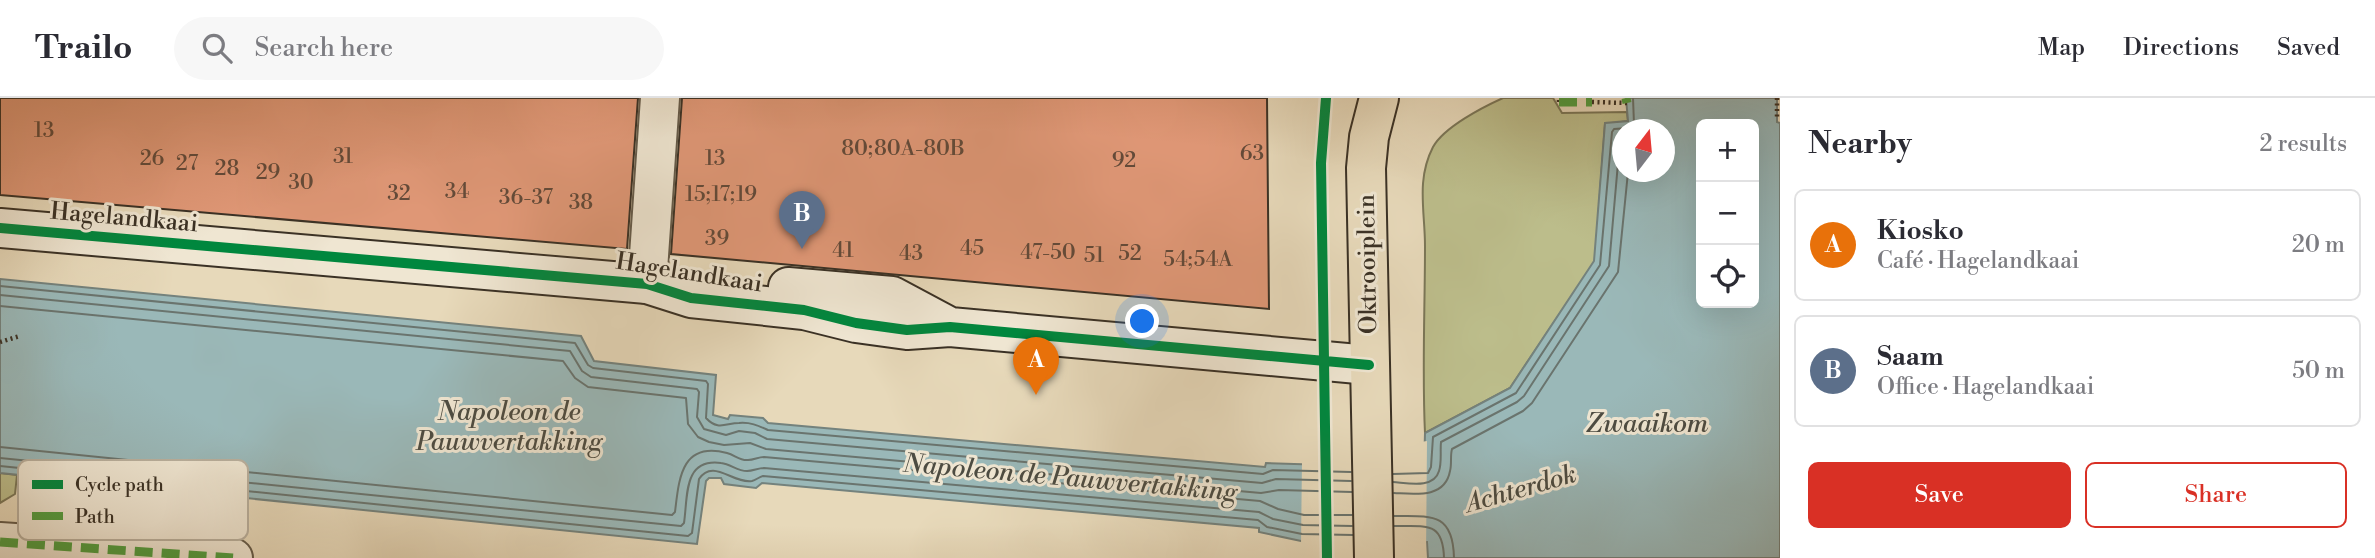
<!DOCTYPE html>
<html lang="en">
<head>
<meta charset="utf-8">
<style>
	body { margin:0; font-family:"Libre Bodoni",serif; background:#f7f7f7; color:#2b2b33 }
	.controls { position:absolute; right:21px; top:21px; display:grid; overflow:hidden; border-radius:10px; box-shadow:0 7px 28px #0002 }
	.controls button { width:63px; height:63px; display:grid; place-items:center; padding:0; border:0; border-bottom:2px solid #e1e1e2; background:#fff; color:#2b2b33; font:35px sans-serif }
	.compass { position:absolute; left:1612px; top:21px; width:63px; height:63px; border-radius:50%; background:#fff; box-shadow:0 7px 28px #0002; rotate:16deg }
	.you { position:absolute; left:1143px; top:224px; width:24px; height:24px; margin:-18px; border:5px solid #fff; border-radius:50%; background:#1a73e8; box-shadow:0 0 0 10px #1a73e833 }
	.badge { display:grid; place-items:center; width:46px; height:46px; border-radius:50%; background:#d93025; color:#fff; font-size:23px; font-weight:700 }
	.pin { position:absolute; translate:-50% -58px; filter:drop-shadow(0 2px 4px #0008) }
	.pin::after { content:''; position:absolute; top:37px; width:24px; height:21px; background:inherit; clip-path:polygon(0 0,100% 0,50% 100%) }
	.list { margin:0; padding:0; list-style:none }
	h2 { display:flex; justify-content:space-between; align-items:center; height:91px; margin:0; padding:0 28px; font-size:30px }
	h2 small { font-size:23px; font-weight:400; color:#7c7c81 }
	.list li { display:grid; grid-template-columns:46px 1fr auto; gap:21px; align-items:center; box-sizing:border-box; height:112px; margin:0 14px 14px; padding:0 14px; border:2px solid #e1e1e2; border-radius:10px }
	.list b { display:block; font-size:26px; white-space:nowrap }
	.list p { margin:0; font-size:23px; white-space:nowrap; color:#7c7c81 }
	.list em { font-size:23px; font-style:normal; color:#7c7c81 }
	.actions { display:flex; gap:14px; padding:21px 28px }
	.actions a { flex:1; padding:16px 0; border:2px solid #d93025; border-radius:10px; text-align:center; font-size:24px; color:#d93025 }
	.actions .main { background:#d93025; color:#fff }
	.icon { flex:none; width:38px; height:38px; fill:none; stroke:currentColor; stroke-width:2; stroke-linecap:round; stroke-linejoin:round }
	.map { position:relative; flex:none; width:1780px; height:460px; overflow:hidden }
	header { display:flex; align-items:center; gap:42px; box-sizing:border-box; height:98px; padding:0 35px; background:#fff; border-bottom:2px solid #e1e1e2 }
	header strong { font-size:33px }
	nav { display:flex; gap:38px; margin-inline-start:auto; font-size:24px }
	.search { width:490px; height:63px; background:#f7f7f7; display:flex; align-items:center; gap:18px; box-sizing:border-box; padding:0 24px; border-radius:38px; color:#7c7c81; font-size:26px }
	main { display:flex }
	aside { flex:1; background:#fff }
	.map>svg:first-child { display:block }
	.green { fill:#bcbd8b; stroke:#7b7758; stroke-width:2 }
	.water { fill:#9ab8b8; stroke:#74827d; stroke-width:2; fill-rule:evenodd }
	.pier { fill:#e7d9ba }
	.lines { fill:none; stroke-linecap:round; stroke-linejoin:round }
	.shore { stroke:#6a746e; stroke-width:2 }
	.building { fill:#df9776; stroke:#3a3125; stroke-width:2 }
	.street-casing { stroke:#655b4a; stroke-width:42 }
	.secondary-casing { stroke:#3a3125; stroke-width:42 }
	.primary-casing { stroke:#3a3125; stroke-width:42 }
	.path { stroke:#3a3125; stroke-width:4.5; stroke-dasharray:2 3.5; stroke-linecap:butt }
	.street { stroke:#efe6d2; stroke-width:38 }
	.secondary { stroke:#efe6d2; stroke-width:38 }
	.primary { stroke:#e7d9ba; stroke-width:38 }
	.quiet { stroke:#529e40; stroke-width:9; stroke-dasharray:18 9; stroke-linecap:butt }
	.cycleway-casing { stroke:#efe6d2; stroke-width:15 }
	.cycleway { stroke:#00873e; stroke-width:10 }
	.labels { text-anchor:middle; dominant-baseline:central; stroke-width:6; stroke-linejoin:round; paint-order:stroke }
	.number-label { font-size:21px; fill:#634a39 }
	.street-label { font-size:24px; fill:#3a3125; stroke:#efe6d2 }
	.water-label { font-size:26px; font-style:italic; fill:#4d4c42; stroke:#efe6d2 }
	.key { fill:#efe6d2; stroke:#b9b09e; stroke-width:2 }
	.key-label { font-size:19px; fill:#3a3125 }
</style>
</head>
<body>
<header>
<strong>Trailo</strong>
<div class="search"><svg class="icon" aria-label="search" viewBox="0 0 24 24"><circle cx="10" cy="10" r="6"/><path d="M15 15l6 6"/></svg>Search here</div>
<nav><a>Map</a><a>Directions</a><a>Saved</a></nav>
</header>
<main>
<div class="map">
<svg width="1780" height="460" viewBox="0 0 1780 460">
	<rect width="100%" height="100%" fill="#e7d9ba"/>
	<filter id="stains"><feTurbulence type="fractalNoise" baseFrequency=".00286" numOctaves="4"/><feColorMatrix values="0 0 0 0 .2 0 0 0 0 .09 0 0 0 0 .02 0 0 0 .5 -.17"/></filter>
	<radialGradient id="worn" r=".72"><stop offset=".6" stop-color="#630" stop-opacity="0"/><stop offset="1" stop-color="#630" stop-opacity=".3"/></radialGradient>
	<path class="green" d="M1503,0h50l9,15 65,-1 1,9 -23,3 -10,137 -85,127 -85,45c-3,-62 0,-124 0,-187 0,-35 -9,-66 8,-99 11,-20 50,-40 70,-49z
		M0,375l17,2 -2,19 -15,9z"/>
	<path class="water" d="M1626,0h151v24l3,1v435h-352l-1,-16 -126,-1 -42,-9v-4l-497,-45 -6,5 -32,-4 -3,-6h-12l-3,3 -9,63 -697,-71v-194l581,57 13,25 122,14 -3,40 15,4 2,-4 33,3 5,5 497,44 1,-4 158,5 1,-35 85,-45 84,-127 11,-138 23,-2zM1701,26h53v179h-53zM1622,32h42v42h-42z"/>
	<path class="pier" d="M1427,343l-1,117 -2,-12 -123,-1 1,-85 119,4v-22z"/>
	<g class="lines">
		<path class="shore" d="M0,188l575,57 13,22 5,3 113,13 2,3 -2,34c12,13 20,5 33,5 12,-1 20,3 29,7l495,44 10,-4 78,2
			M0,197l570,56 12,20 9,6 106,12 2,3 -2,25 7,12 22,6 13,-4 16,2 12,6 495,44 14,-4 75,2
			M0,208l563,55 12,17 13,9 98,11 2,26 10,13 11,5 15,3 26,-2 16,6 495,44 18,-3 73,2
			M0,349l672,68 3,-3c4,-33 6,-71 52,-59 8,2 13,8 21,7 6,0 10,-3 16,-3l496,44 18,8 26,6h48
			M0,360l681,68 3,-3c4,-27 -1,-65 37,-60 10,1 16,8 26,8 6,0 11,-3 17,-3l495,44 14,7 30,6 49,1
			M0,368l688,70 4,-3 7,-54c14,-21 34,5 53,2 4,-1 7,-4 11,-5l495,44 9,7 35,7 51,1
			M1393,376l35,-1 3,-6 2,-30 83,-44 84,-128 12,-133 2,-3 14,-1 6,-4 -1,-26
			M1393,384c15,1 41,7 46,-11 3,-9 1,-20 2,-29l76,-40 7,-6 85,-130 11,-126 2,-3
			M1394,395c20,1 51,6 56,-22 2,-7 0,-15 2,-22l71,-38 9,-8 86,-131 10,-100
			M1394,418c37,0 59,-4 60,42
			M1394,428c31,1 49,-6 50,32"/>
	</g>
	<path class="building" d="M0,0h638l-11,151 -627,-54z
		M682,0h585l2,211 -598,-55z"/>
	<g class="lines">
		<defs>
			<path id="street" d="M647,186l13,-186
				M0,444l233,16"/>
			<path id="secondary" d="M0,130l647,56 44,14 113,12 52,13 51,7 43,-3 419,38
				M788,189l104,9 58,31"/>
			<path id="primary" d="M1374,460l-8,-390 3,-31 10,-39"/>
		</defs>
		<use href="#street" class="street-casing"/>
		<use href="#secondary" class="secondary-casing"/>
		<use href="#primary" class="primary-casing"/>
		<path class="path" d="M1777,0v19h3
			M1559,4v-4
			M1592,4l35,1
			M0,244l20,-6"/>
		<use href="#street" class="street"/>
		<use href="#secondary" class="secondary"/>
		<use href="#primary" class="primary"/>
		<path class="quiet" d="M1626,0l1,5
			M1559,4h33
			M0,444l233,16"/>
		<defs>
			<path id="cycleway" d="M1326,0l-5,65 6,395
				M0,130l647,56 44,14 113,12 52,13 51,7 43,-3 419,38"/>
		</defs>
		<use href="#cycleway" class="cycleway-casing"/>
		<use href="#cycleway" class="cycleway"/>
	</g>
	<g class="labels">
		<g class="number-label">
			<text x="44" y="33">13</text>
			<text x="903" y="51">80;80A-80B</text>
			<text x="1252" y="56">63</text>
			<text x="343" y="59">31</text>
			<text x="152" y="61">26</text>
			<text x="715" y="61">13</text>
			<text x="1124" y="63">92</text>
			<text x="187" y="66">27</text>
			<text x="227" y="71">28</text>
			<text x="268" y="75">29</text>
			<text x="301" y="85">30</text>
			<text x="457" y="94">34</text>
			<text x="399" y="96">32</text>
			<text x="721" y="97">15;17;19</text>
			<text x="526" y="100">36-37</text>
			<text x="581" y="105">38</text>
			<text x="717" y="141">39</text>
			<text x="972" y="151">45</text>
			<text x="843" y="153">41</text>
			<text x="1048" y="155">47-50</text>
			<text x="911" y="156">43</text>
			<text x="1130" y="156">52</text>
			<text x="1094" y="158">51</text>
			<text x="1198" y="162">54;54A</text>
		</g>
		<g class="street-label">
			<text transform="translate(124 120) rotate(5)">Hagelandkaai</text>
			<text transform="translate(1368 166) rotate(-91)">Oktrooiplein</text>
			<text transform="translate(689 175) rotate(9)">Hagelandkaai</text>
		</g>
		<g class="water-label">
			<text x="509" y="314">Napoleon de<tspan x="509" dy="30">Pauwvertakking</tspan></text>
			<text x="1647" y="326">Zwaaikom</text>
			<text transform="translate(1070 380) rotate(5)">Napoleon de Pauwvertakking</text>
			<text transform="translate(1521 391) rotate(-16)">Achterdok</text>
		</g>
	</g>
	<rect x="18" y="362" width="230" height="80" rx="10" class="key"/>
	<rect x="32" y="382" width="31" height="9" fill="#00873e"/>
	<rect x="32" y="414" width="31" height="8" fill="#529e40"/>
	<g class="key-label">
		<text x="75" y="393">Cycle path</text>
		<text x="75" y="425">Path</text>
	</g>
	<rect width="100%" height="100%" filter="url(#stains)"/>
	<rect width="100%" height="100%" fill="url(#worn)"/>
</svg>
<div class="controls">
<button>+</button>
<button>−</button>
<button><svg class="icon" aria-label="locate" viewBox="0 0 24 24"><circle cx="12" cy="12" r="6"/><path d="M12 2v4M12 18v4M2 12h4M18 12h4"/></svg></button>
</div>
<svg class="compass" viewBox="-18 -18 36 36"><path d="M0-13l5 13h-10z" fill="#e53935"/><path d="M0 13l5-13h-10z" fill="#7c7c81"/></svg>
<div class="you"></div>
<div class="pin badge" style="left:1036px;top:297px;background:#e8710a">A</div>
<div class="pin badge" style="left:802px;top:151px;background:#5c6f8a">B</div>
</div>
<aside>
<h2>Nearby<small>2 results</small></h2>
<ul class="list">
<li><span class="badge" style="background:#e8710a">A</span><div><b>Kiosko</b><p>Café · Hagelandkaai</p></div><em>20 m</em></li>
<li><span class="badge" style="background:#5c6f8a">B</span><div><b>Saam</b><p>Office · Hagelandkaai</p></div><em>50 m</em></li>
</ul>
<div class="actions"><a class="main">Save</a><a>Share</a></div>
</aside>
</main>
</body>
</html>
